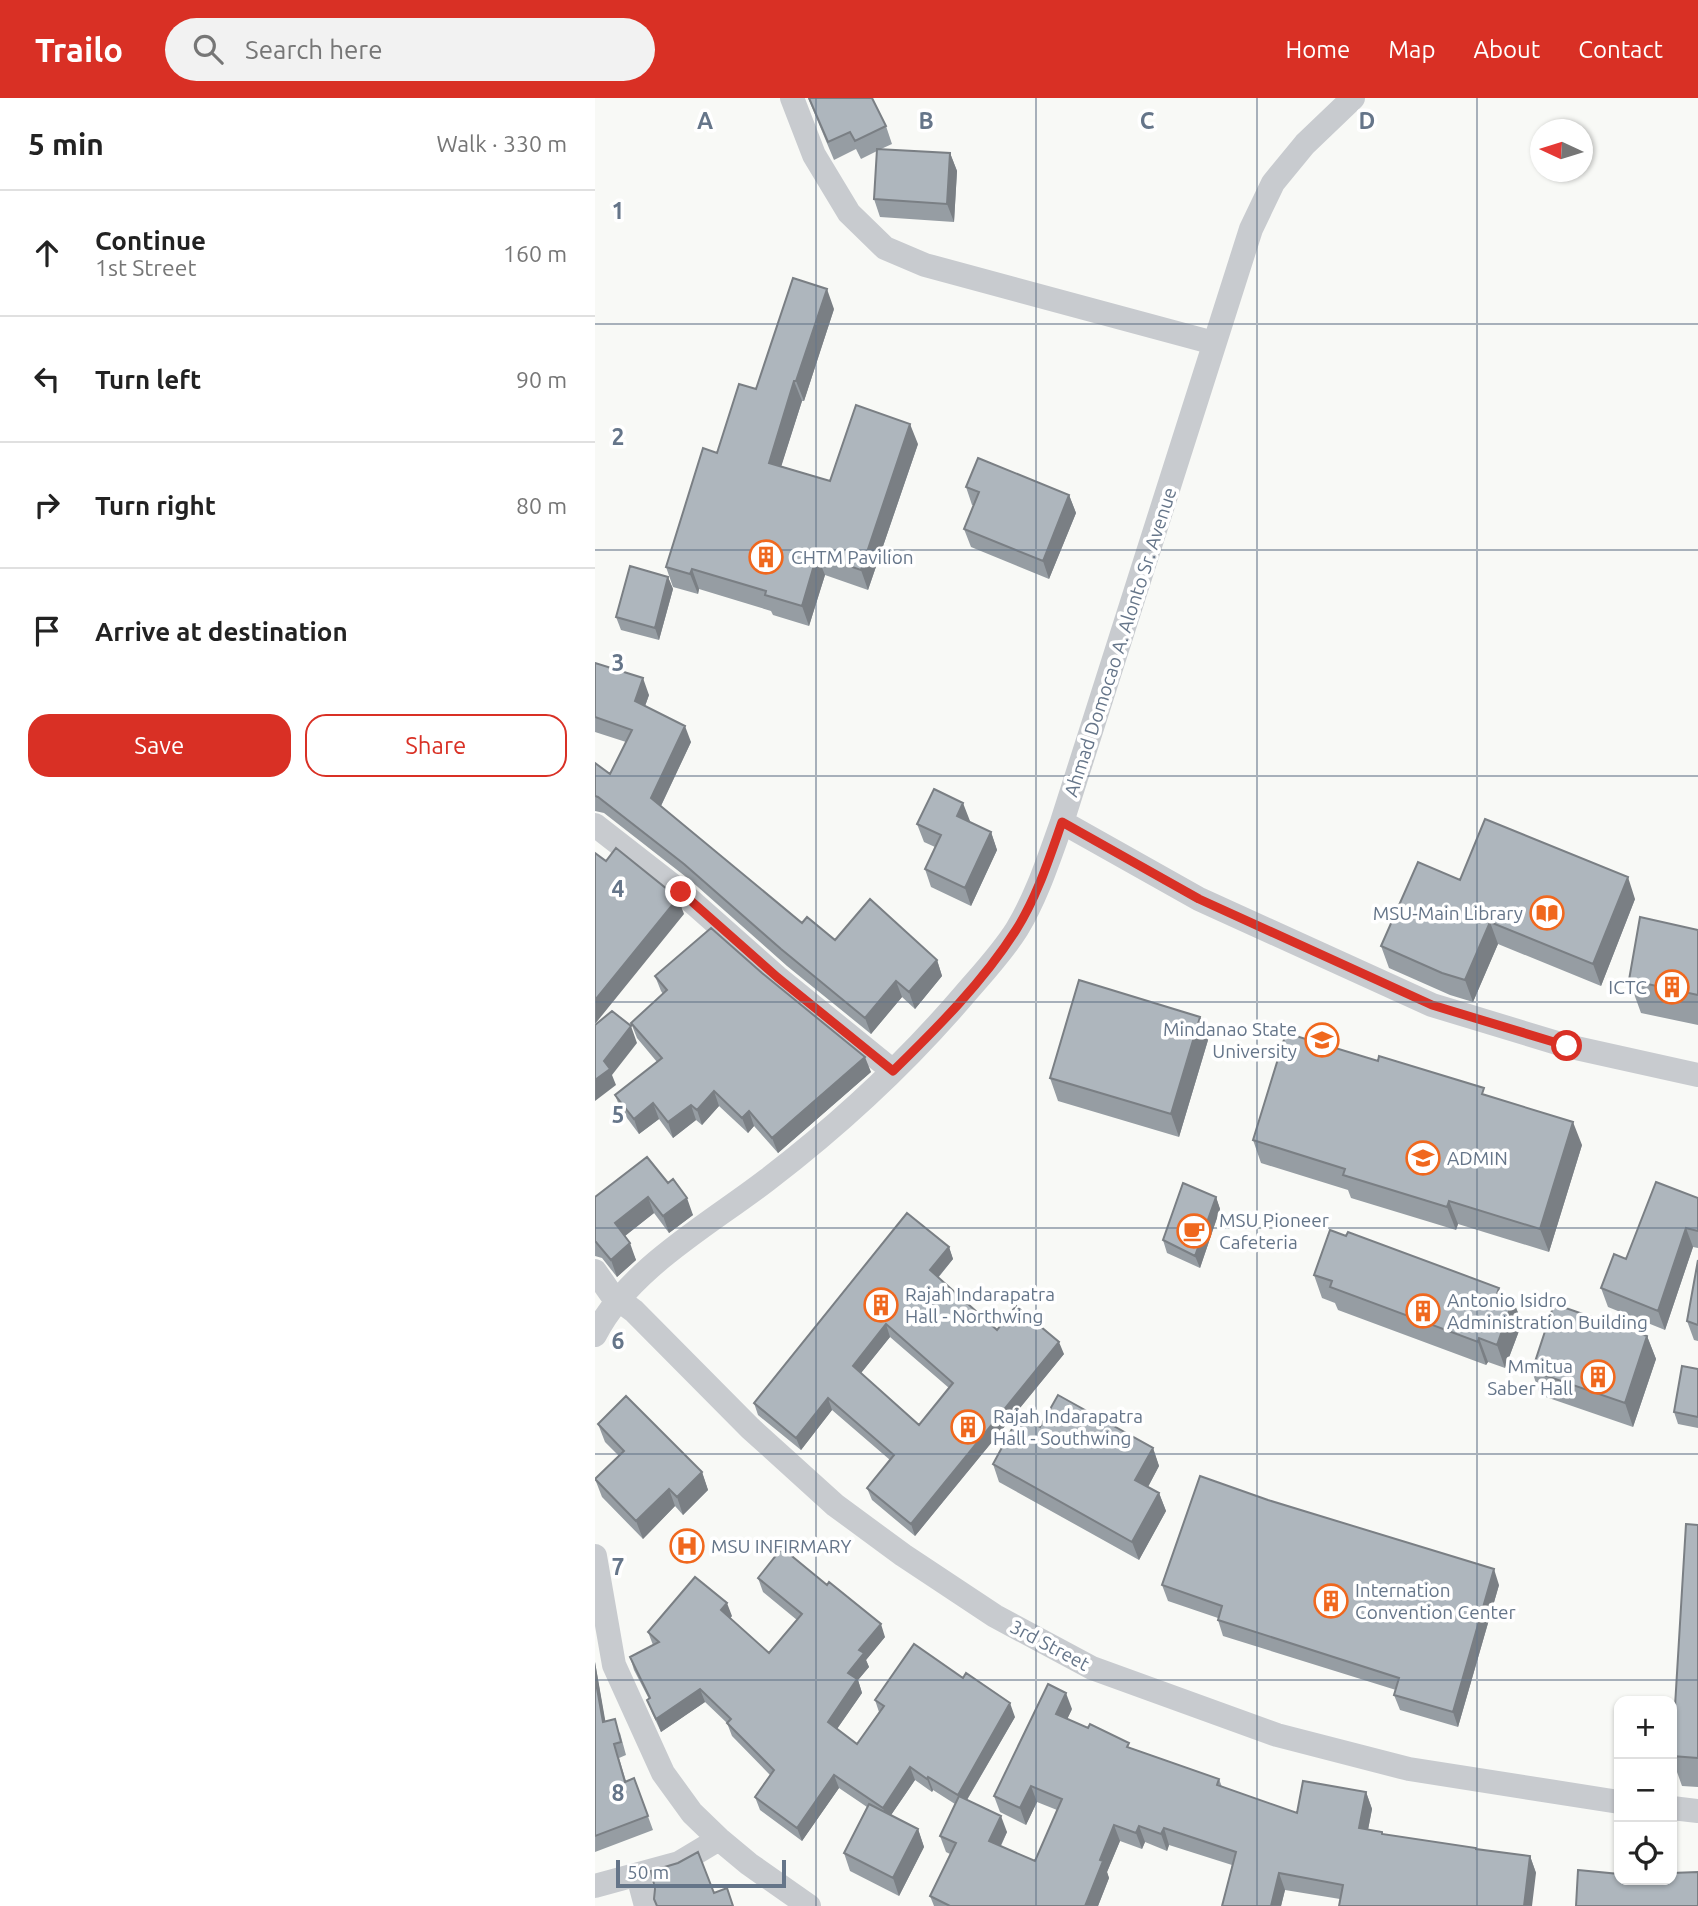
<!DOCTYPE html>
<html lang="en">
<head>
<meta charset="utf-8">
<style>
	body { margin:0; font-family:Ubuntu,sans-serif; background:#f2f2f2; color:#222 }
	.controls { position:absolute; right:21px; bottom:21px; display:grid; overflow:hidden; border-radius:14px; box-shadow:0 2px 5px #0004 }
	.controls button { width:63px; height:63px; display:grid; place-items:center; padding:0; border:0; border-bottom:2px solid #e0e0e0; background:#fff; color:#222; font:35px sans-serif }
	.compass { position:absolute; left:935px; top:21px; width:63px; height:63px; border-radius:50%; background:#fff; box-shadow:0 2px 5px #0004; rotate:274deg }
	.scale { position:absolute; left:21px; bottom:18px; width:170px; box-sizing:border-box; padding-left:7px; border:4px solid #657589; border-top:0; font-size:19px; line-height:24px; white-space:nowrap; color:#657589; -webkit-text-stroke:5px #fff; paint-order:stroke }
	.stop { position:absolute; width:21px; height:21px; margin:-16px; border:5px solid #d93025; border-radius:50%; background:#fff }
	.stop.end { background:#d93025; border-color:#fff; box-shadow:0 2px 7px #0008 }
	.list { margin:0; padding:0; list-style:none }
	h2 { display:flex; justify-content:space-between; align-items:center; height:91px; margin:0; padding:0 28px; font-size:30px }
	h2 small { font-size:23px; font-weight:400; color:#767676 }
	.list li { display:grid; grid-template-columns:46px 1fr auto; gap:21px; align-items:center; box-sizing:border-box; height:126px; padding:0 28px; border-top:2px solid #e0e0e0 }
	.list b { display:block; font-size:26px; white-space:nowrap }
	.list p { margin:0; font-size:23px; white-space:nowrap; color:#767676 }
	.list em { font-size:23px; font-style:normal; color:#767676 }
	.actions { display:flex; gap:14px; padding:21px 28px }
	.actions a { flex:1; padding:16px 0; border:2px solid #d93025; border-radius:21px; text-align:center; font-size:24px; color:#d93025 }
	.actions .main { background:#d93025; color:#fff }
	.icon { flex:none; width:38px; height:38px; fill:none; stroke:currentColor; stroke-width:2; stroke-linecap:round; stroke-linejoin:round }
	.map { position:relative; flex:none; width:1103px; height:1808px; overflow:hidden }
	header { display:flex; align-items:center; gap:42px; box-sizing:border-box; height:98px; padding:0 35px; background:#d93025; color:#fff }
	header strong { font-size:33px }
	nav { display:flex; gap:38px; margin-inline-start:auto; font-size:24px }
	.search { width:490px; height:63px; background:#f2f2f2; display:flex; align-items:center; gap:18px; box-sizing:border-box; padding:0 24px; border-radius:38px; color:#767676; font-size:26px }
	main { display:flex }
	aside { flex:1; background:#fff }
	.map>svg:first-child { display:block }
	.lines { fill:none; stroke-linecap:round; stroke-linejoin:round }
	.minor { stroke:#c8cbcf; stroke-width:24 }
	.wall { fill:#969da3; fill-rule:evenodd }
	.shaded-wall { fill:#7a7f84 }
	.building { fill:#aeb6bd; stroke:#7a7f84; stroke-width:2; fill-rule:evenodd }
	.route { stroke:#d93025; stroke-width:9 }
	.grid { fill:none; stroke:#657589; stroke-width:2; stroke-opacity:0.55 }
	.labels { text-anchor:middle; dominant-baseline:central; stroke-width:7; stroke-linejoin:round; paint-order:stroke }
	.poi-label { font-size:19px; fill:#657589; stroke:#fff; text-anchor:start }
	.street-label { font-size:19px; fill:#657589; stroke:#fff }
	.grid-label { font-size:23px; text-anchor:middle; font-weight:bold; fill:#657589; stroke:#fff; stroke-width:7; stroke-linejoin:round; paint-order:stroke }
</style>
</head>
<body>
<header>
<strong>Trailo</strong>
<div class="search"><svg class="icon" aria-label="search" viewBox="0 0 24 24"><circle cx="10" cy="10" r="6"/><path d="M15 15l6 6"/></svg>Search here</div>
<nav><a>Home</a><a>Map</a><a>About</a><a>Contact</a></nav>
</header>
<main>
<aside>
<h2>5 min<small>Walk · 330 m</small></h2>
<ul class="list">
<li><svg class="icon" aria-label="ahead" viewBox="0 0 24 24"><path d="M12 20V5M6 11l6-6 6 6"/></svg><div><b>Continue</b><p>1st Street</p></div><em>160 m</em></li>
<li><svg class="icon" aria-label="left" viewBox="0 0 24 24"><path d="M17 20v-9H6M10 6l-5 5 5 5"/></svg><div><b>Turn left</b></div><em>90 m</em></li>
<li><svg class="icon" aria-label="right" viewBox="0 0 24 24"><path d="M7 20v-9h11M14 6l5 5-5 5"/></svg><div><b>Turn right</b></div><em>80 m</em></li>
<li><svg class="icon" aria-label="arrive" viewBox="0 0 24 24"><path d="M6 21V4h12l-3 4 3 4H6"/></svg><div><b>Arrive at destination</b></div></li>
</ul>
<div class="actions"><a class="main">Save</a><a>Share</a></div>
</aside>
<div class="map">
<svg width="1103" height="1808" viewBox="0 0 1103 1808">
	<rect width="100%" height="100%" fill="#f8f9f6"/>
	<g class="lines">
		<path class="minor" d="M197,0l22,57 35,58 36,35 40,17 289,78
			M467,724l137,77 233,106 135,41 131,29
			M0,727l86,67 96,85 116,94
			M0,1173l16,23 23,17 116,117 85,77 68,50 92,61 97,52 185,67 132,34 210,33
			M0,1237c33,-66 115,-111 172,-155 72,-55 138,-116 197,-185 18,-21 38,-42 53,-66 20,-33 32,-71 45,-107l189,-593 22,-46 32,-39 48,-46
			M0,1458l19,109 49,108 29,40 27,26 30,25 60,42
			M1077,1710l26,3
			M43,1778l8,30
			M0,1788l84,-23 40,-24"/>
	</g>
	<path class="wall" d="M213,0h64l14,28 6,18 -11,5 69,4 7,18 -3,51 -74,-5 -6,-18 3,-48 -16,8 -5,-10 -22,11z
		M239,211l-30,92h-2l-21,65 49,15 88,-37 -50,146 -43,-15 -16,51 -36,-11 -2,-4 -72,-22 -1,5 -25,-7 -7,-20 51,-114 39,-64z
		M371,389l103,8 7,18 -27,66 -78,-32 -7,-18 10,-24h-2z
		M73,479l5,12 -14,51 -38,-10 -5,-13z
		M0,565l54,32 -4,11 46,36 -30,64 141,117 33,17 102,20 5,16 -27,33 -13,-12 -31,37 -84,-68 -97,-86 -86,-67 -9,-2v-48l15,11 16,-32 -31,-10z
		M375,723l-1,1 22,10 6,18 -26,56 -40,-19 -6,-18 10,-22 -11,-5 -7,-18z
		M865,782l175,19 -34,87 -103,-42 -25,58 -23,-7 -61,-27 -8,-22z
		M1103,832v95l-57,-12 -12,-33z
		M60,878l216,96 -93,81 -24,-27 -6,7 -29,-27 -17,19 -6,-5 -23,18 -14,-19 -20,15 -18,-24 -6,-15 42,-33 -20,-24 -6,-15 32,-29 -2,-3z
		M613,942l-29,97 -121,-36 -8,-23z
		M891,997l96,50 -33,107 -91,-28 -2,6 -105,-32 -3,-8 -87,-27 -8,-23z
		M52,1059l46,58 -24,18 -15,-20 -29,23 11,24 -19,17 -15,-19 -7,-2v-59z
		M621,1099l4,12 -20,59 -33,-15 -4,-13z
		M1103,1100v50l-5,-1 -28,83 -57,-23 -7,-19 25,-29z
		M354,1149l4,12 -15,19 59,52 67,24 -149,182 -43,-36 -5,-12 23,-28 -58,-50 -31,40 -43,-35 -4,-12zM295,1239l59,51 -30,37 -58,-52z
		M1103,1162v81l-4,-1 -7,-19z
		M719,1177l188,20 11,5 9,23 -17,45 -17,-6 -2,3 -148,-55 -3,-7 -13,-5z
		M1052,1238l9,23 -23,68 -93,-32 -8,-24z
		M1103,1271v59l-20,-4 -4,-12z
		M3,1326l104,48 6,18 -25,25 -8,-9 -32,33 -41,-42 -7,-18 24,-23 -14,-14z
		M445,1329l113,21 6,18 -11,21 11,6 7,18 -27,49 -140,-78 -6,-18z
		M1103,1427v262l-16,-1 -10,-28v-10z
		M163,1480l127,59 -19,23 3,7 -11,13 4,13 -25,36 20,15 22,-32 -4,-12 140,17 -48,83 40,32 -6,14 34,15 22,-51 -20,-8 -11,23 -26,-13 -6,-16 78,-87 -5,10 64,29 88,31 3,8 75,26 69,-21 6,17 -4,21 15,4 93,15 54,7 6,17 -196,26 -55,-9 -4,16h-59l10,-41 -63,-20 -2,6 -22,-9 -3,7 -22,-8 -13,31 2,6 -11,28h-164l-4,-10 20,-42 -4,-2 -6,-16 15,-32 -22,-14 -1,2 -17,-12 -24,35 27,14 6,18 -25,49 -49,-25 -6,-18 23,-46 -28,-19 -37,53 -42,-31 -5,-13 15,-22 -38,-39 -5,-13 -22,-21 -44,30 -9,-19 -5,-13 2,-1 -15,-29 -4,-13 23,-12 -5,-13 84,-16 -2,2 39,35 28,-33 -34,-28z
		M567,1487h337l-41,142 -58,-17 -6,-15 2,-5 -173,-54 -5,-16v-2l-50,-17z
		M0,1564l10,60 15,11 6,22 -7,3 7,23 8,-3 19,52 -58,22z"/>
	<path class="shaded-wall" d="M355,55l7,18 -3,51 -7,-18z
		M232,191l7,20 -30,92 -8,-20z
		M199,283l8,20 -26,82 -7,-20z
		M315,326l8,20 -50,146 -7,-20z
		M474,397l7,18 -27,66 -6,-18z
		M222,457l8,20 -16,51 -7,-20z
		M97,471l7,20 -1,5 -8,-20z
		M73,479l5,12 -14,51 -4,-12z
		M48,580l6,17 -8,22 -6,-16z
		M90,628l6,16 -34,72 -6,-16z
		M368,705l7,18 -6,13 -7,-18z
		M396,734l6,18 -26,56 -6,-18z
		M1033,779l7,22 -34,87 -8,-22z
		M83,800l6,16 -89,110v-24z
		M895,824l8,22 -25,58 -8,-22z
		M342,862l5,16 -27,33 -6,-17z
		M301,883l6,16 -31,37 -6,-16z
		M605,919l8,23 -29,97 -8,-23z
		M36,928l6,17 -25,32 4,10 -21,16v-21l9,-19z
		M270,959l6,15 -93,81 -6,-15z
		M119,993l5,15 -17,19 -5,-15z
		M58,1005l6,16 -20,15 -5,-15z
		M96,1007l5,15 -23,18 -5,-16z
		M154,1013l5,15 -6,7 -6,-15z
		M978,1024l9,23 -33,107 -9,-23z
		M53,1099l6,16 -33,26 -6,-16z
		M621,1099l4,12 -20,59 -5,-12z
		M92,1100l6,17 -24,18 -6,-17z
		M854,1103l9,23 -2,6 -9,-23z
		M1091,1130l7,19 -28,83 -7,-19z
		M35,1145l6,17 -19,17 -6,-17z
		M354,1149l4,12 -19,23 -4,-12z
		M918,1202l9,23 -17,45 -8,-23z
		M291,1226l4,13 -33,41 -4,-12z
		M1052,1238l9,23 -23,68 -8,-24z
		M884,1240l9,24 -2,3 -8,-23z
		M464,1244l5,12 -149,182 -4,-12z
		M233,1300l4,12 -31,40 -5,-12z
		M558,1350l6,18 -17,32 -7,-18z
		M107,1374l6,18 -25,25 -6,-18z
		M74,1391l6,17 -32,33 -7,-18z
		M564,1395l7,18 -27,49 -7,-18z
		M899,1471l5,16 -41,142 -5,-15z
		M132,1505l5,13 -6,7 -5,-13z
		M286,1526l4,13 -19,23 3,7 -11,13 4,13 -30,43 -4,-14 20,-49 11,-23z
		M0,1564l13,74 -5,-14 -8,-45z
		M105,1591l5,13 -44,30 -5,-13z
		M471,1595l6,16 -10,21 -6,-16z
		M415,1605l5,14 -53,91 -4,-13z
		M315,1669l5,13 -28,41 -4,-13z
		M239,1677l5,13 -37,53 -5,-13z
		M333,1679l5,13 -1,2 -5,-13z
		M436,1688l6,16 -11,23 -6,-17z
		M771,1694l6,17 -7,36 -6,-17z
		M406,1718l6,16 -12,25 -6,-16z
		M519,1727l6,16 -13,31 2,6 -11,28h-13l15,-46z
		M544,1728l6,16 -3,7 -6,-16z
		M569,1730l5,17 -2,6 -6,-17z
		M323,1731l6,18 -25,49 -6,-18z
		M935,1758l6,17 -4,33h-8z
		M684,1775l6,17 -4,16h-10z"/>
	<path class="building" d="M214,0h63l14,28 -31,15 -5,-9 -22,10z
		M282,51l73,4 -3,51 -73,-5z
		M198,180l34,11 -31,92h-2l-25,82 61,18 26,-76 54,19 -49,146 -44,-15 -15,51 -37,-11 1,-4 -74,-22 -2,5 -24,-7 37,-119 14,5 22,-69 17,5z
		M383,360l91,37 -26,66 -79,-32 15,-37 -13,-5z
		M35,468l38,11 -13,51 -39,-11z
		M0,565l48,15 -8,23 50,25 -34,72 151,125 5,-6 28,23 35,-41 67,61 -28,32 -13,-11 -31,37 -84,-69 -97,-85 -86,-67 -3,-1v-33l15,11 22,-44 -37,-13z
		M339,691l29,14 -6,13 34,16 -26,56 -40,-19 16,-34 -24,-11z
		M890,721l143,58 -35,87 -103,-42 -25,58 -23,-7 -61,-27 37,-84 42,18z
		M21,750l62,50 -83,102v-147l11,8z
		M1045,819l58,13v65l-69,-15z
		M116,830l51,45 103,84 -93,81 -23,-27 -7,7 -28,-27 -17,19 -6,-5 -23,17 -15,-19 -19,16 -19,-24 47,-37 -31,-35 36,-33 -12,-14z
		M484,882l121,37 -29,97 -121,-36z
		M17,913l19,15 -27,35 6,8 -15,11v-55z
		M691,935l92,28 1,-5 105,32 -2,6 91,28 -33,107 -91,-28 -2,6 -104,-32 2,-6 -92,-29z
		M52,1059l21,26 5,-4 14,19 -24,18 -15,-19 -33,26 15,20 -19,17 -16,-19v-44z
		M1061,1084l42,16v33l-12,-3 -28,83 -57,-23 13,-34 12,5z
		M588,1085l33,14 -21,59 -32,-16z
		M312,1115l42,34 -19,23 67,60 19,-24 43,36 -148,182 -44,-36 27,-33 -66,-57 -32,40 -42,-35zM291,1226l67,59 -34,42 -66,-59z
		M735,1132l16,6 2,-4 151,56 -2,6 16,6 -16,45 -18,-7 -1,4 -148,-55 2,-6 -18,-6z
		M1103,1162v65l-11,-4z
		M959,1206l93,32 -22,67 -93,-32z
		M1087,1268l16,3v48l-24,-5z
		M463,1297l95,53 -18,32 24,13 -27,49 -139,-78 26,-48 21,11z
		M31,1298l76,76 -25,25 -8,-8 -33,32 -41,-42 29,-28 -26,-27z
		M605,1378l68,24 226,69 -41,143 -59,-17 5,-17 -181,-58 4,-14 -60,-21z
		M1091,1426l12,1v233l-26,-2z
		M187,1450l45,37 2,-3 52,42 -22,26 5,3 -16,20 9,6 -29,43 29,22 27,-38 -9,-6 39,-56 49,34 3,-5 44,30 -52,92 -30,-18 -1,2 -17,-12 -27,41 -49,-33 -37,53 -42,-31 19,-27 -47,-47 4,-4 -31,-30 -44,30 -9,-19 3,-2 -20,-41 29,-15 -11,-10 47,-55 32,26 -6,7 48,43 33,-39 -44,-36z
		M0,1579l8,45 12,-3 6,23 -7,2 11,38 9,-4 14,38 -53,20z
		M453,1586l18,9 -10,21 32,14 2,-4 39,19 -2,4 92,32 -2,6 80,28 6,-32 63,11 -7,36 23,4v2l94,14v1l54,7 -6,50h-185l4,-21 -64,-12 -8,33h-49l14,-54 -72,-24 -3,6 -22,-8 -3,7 -22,-8 -14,35 3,1 -18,45h-135l-20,-10 26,-53 -16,-7 19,-40 42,20 -12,25 46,20 27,-62 -31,-13 -11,22 -26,-12z
		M274,1706l49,25 -25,49 -49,-25z
		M103,1754l16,41 13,-5 6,18h-76l-3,-7 1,-10 -4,-18 27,-8z
		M983,1772l41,4v6h53v-7l26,-1v34h-122z"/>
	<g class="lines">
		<path class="route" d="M86,794l96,85 116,94c44,-43 90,-89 123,-141 21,-33 33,-71 46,-108l137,77 233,106 135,41"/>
	</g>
	<path class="grid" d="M221,0v1808M441,0v1808M662,0v1808M882,0v1808M0,226h1103M0,452h1103M0,678h1103M0,904h1103M0,1130h1103M0,1356h1103M0,1582h1103"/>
	<defs>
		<symbol id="building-ring" viewBox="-11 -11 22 22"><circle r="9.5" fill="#fff" stroke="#f0681e" stroke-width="1.5"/><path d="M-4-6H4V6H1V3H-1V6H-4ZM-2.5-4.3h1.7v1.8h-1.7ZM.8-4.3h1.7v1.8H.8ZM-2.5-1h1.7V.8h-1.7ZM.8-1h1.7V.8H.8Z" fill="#f0681e"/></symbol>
		<symbol id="library-ring" viewBox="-11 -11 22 22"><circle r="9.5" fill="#fff" stroke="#f0681e" stroke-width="1.5"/><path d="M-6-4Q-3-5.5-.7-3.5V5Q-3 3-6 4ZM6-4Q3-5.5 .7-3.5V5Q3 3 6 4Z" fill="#f0681e"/></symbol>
		<symbol id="university-ring" viewBox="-11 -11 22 22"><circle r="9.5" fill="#fff" stroke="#f0681e" stroke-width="1.5"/><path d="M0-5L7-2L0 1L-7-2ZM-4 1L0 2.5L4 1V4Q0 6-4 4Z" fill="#f0681e"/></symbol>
		<symbol id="cafe-ring" viewBox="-11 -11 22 22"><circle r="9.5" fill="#fff" stroke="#f0681e" stroke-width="1.5"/><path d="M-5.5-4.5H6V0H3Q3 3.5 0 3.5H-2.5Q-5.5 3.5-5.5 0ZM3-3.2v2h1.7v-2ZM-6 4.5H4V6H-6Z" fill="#f0681e"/></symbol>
		<symbol id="hospital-ring" viewBox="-11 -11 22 22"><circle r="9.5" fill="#fff" stroke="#f0681e" stroke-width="1.5"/><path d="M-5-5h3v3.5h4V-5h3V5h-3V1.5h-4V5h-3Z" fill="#f0681e"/></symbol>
	</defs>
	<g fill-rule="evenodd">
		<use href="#building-ring" x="152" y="440" width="38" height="38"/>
		<use href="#library-ring" x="933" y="796" width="38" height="38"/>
		<use href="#building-ring" x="1058" y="870" width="38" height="38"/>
		<use href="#university-ring" x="708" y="923" width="38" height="38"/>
		<use href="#university-ring" x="809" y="1041" width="38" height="38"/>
		<use href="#cafe-ring" x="580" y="1114" width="38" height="38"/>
		<use href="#building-ring" x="267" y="1188" width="38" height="38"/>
		<use href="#building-ring" x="809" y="1194" width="38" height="38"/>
		<use href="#building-ring" x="984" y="1260" width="38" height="38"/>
		<use href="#building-ring" x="354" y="1310" width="38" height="38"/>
		<use href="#hospital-ring" x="73" y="1429" width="38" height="38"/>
		<use href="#building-ring" x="717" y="1484" width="38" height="38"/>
	</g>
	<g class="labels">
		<g class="poi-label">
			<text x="196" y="459">CHTM Pavilion</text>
			<text x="928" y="815" text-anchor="end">MSU-Main Library</text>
			<text x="1052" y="889" text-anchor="end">ICTC</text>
			<text x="702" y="931" text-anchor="end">Mindanao State<tspan x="702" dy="22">University</tspan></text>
			<text x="852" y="1060">ADMIN</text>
			<text x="624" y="1122">MSU Pioneer<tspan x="624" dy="22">Cafeteria</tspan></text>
			<text x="310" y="1196">Rajah Indarapatra<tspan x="310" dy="22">Hall - Northwing</tspan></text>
			<text x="852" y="1202">Antonio Isidro<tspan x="852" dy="22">Administration Building</tspan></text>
			<text x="978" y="1268" text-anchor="end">Mmitua<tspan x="978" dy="22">Saber Hall</tspan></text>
			<text x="398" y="1318">Rajah Indarapatra<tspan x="398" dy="22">Hall - Southwing</tspan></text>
			<text x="116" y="1448">MSU INFIRMARY</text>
			<text x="760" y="1492">Internation<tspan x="760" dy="22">Convention Center</tspan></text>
		</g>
		<g class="street-label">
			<text transform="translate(525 544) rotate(-72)">Ahmad Domocao A. Alonto Sr. Avenue</text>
			<text transform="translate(455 1547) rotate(28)">3rd Street</text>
		</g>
	</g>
	<g class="grid-label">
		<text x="110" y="31">A</text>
		<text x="331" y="31">B</text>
		<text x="552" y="31">C</text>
		<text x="772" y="31">D</text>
		<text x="23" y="121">1</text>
		<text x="23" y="347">2</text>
		<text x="23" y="573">3</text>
		<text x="23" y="799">4</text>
		<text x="23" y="1025">5</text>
		<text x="23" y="1251">6</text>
		<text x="23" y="1477">7</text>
		<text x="23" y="1703">8</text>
	</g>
</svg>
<div class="controls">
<button>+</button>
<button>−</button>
<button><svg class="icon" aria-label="locate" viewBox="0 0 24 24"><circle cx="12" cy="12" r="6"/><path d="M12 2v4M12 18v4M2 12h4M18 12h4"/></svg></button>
</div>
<svg class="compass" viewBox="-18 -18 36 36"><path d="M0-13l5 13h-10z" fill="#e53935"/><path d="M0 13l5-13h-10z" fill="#767676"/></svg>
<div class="scale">50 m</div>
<div class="stop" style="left:972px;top:948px"></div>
<div class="stop end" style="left:86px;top:794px"></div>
</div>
</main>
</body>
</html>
